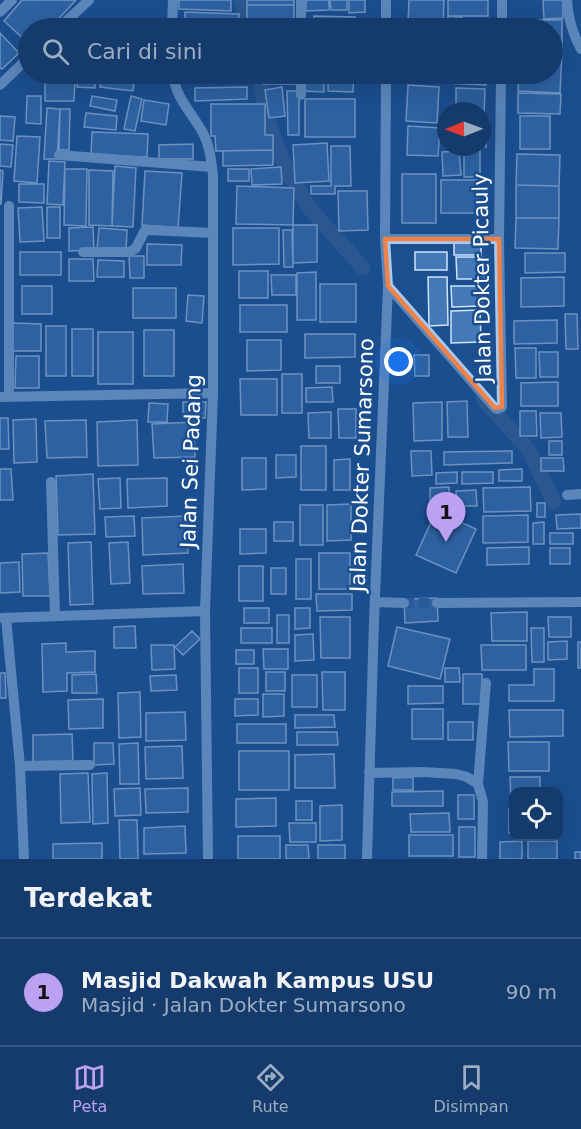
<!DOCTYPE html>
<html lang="id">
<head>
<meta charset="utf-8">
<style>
	body { margin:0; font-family:"DejaVu Sans",sans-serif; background:#1d4271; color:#f1f3f6 }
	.controls { position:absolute; right:18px; bottom:18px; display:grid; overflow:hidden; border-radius:12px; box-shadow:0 6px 24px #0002 }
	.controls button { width:54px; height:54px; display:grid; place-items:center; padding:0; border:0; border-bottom:2px solid #33557e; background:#143b6b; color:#f1f3f6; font:30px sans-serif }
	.compass { position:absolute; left:437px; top:102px; width:54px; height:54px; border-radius:50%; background:#143b6b; box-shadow:0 6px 24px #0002; rotate:269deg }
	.you { position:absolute; left:399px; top:362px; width:21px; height:21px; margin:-15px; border:4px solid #fff; border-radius:50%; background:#1a73e8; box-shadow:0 0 0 9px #1a73e833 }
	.badge { display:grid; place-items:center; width:39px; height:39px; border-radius:50%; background:#bca0f2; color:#111; font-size:20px; font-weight:700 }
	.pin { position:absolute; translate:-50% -50px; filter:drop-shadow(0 2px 3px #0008) }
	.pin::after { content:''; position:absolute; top:32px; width:21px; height:18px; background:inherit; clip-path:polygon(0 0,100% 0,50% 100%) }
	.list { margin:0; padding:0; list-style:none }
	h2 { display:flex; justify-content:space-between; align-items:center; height:78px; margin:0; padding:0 24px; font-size:26px }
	h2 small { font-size:20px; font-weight:400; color:#9dadc1 }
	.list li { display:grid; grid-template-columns:39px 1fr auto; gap:18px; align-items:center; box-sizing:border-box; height:108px; padding:0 24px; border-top:2px solid #33557e }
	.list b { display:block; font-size:22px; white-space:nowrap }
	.list p { margin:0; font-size:20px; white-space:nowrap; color:#9dadc1 }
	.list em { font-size:20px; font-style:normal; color:#9dadc1 }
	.icon { flex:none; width:33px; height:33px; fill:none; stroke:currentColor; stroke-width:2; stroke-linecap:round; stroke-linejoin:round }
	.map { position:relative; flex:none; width:581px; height:859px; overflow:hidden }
	.search { position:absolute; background:#143b6b; box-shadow:0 6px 24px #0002; left:18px; right:18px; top:18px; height:66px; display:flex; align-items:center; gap:15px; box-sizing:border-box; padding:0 21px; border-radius:33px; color:#9dadc1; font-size:22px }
	.sheet { height:186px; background:#143b6b }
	nav { display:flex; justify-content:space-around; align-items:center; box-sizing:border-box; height:84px; border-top:2px solid #33557e; background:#143b6b; font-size:16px; color:#9dadc1 }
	nav a { display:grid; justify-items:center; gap:3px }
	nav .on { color:#bca0f2 }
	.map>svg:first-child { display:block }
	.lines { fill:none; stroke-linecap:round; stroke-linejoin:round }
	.canal { stroke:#3c6290; stroke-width:15 }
	.building { fill:#4478b7; stroke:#cfe3fa; stroke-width:1.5 }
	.minor-tunnel { stroke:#3d69a0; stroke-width:10; stroke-dasharray:10 5; stroke-linecap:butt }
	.minor { stroke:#a9c9ee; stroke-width:10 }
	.marked { fill:none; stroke:#ee8249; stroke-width:4.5; stroke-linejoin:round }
	.labels { text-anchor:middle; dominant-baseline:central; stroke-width:5; stroke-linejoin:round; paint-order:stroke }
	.street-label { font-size:21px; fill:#fff; stroke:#1b4f8f }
</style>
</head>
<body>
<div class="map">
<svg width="581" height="859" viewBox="0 0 581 859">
	<rect width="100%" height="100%" fill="#1b4f8f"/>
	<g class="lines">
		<path class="canal" d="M241,0l7,28
			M259,74l10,51 19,48 23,37 52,58
			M483,399l45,50 26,53"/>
	</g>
	<path class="building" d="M22,0h54l-26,28h-22v15l-24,-22z
		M179,0h52v11l-52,-2z
		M247,0h47v5h-47z
		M306,0h23v10l-23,1z
		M330,0h17v10h-16z
		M349,0h16v12l-16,1z
		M409,0h35l-1,28h-27v-4h-8z
		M448,0h40v16h-40z
		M543,0h20v18l-19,1z
		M247,5h47v15h-47z
		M185,12l54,2v11l-54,-2z
		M314,16l41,1 -1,11h-41z
		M448,16l14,1v11h-14z
		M524,20h38v28h-10v-20h-27z
		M74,21l17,2 -1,5h-17z
		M98,22l39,4 -1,2h-39z
		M255,22h39v6h-39z
		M175,23l70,3v2h-70z
		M0,33l19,20 -17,16 -2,-1z
		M552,51h10l-2,42 -42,-2 1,-17h33z
		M77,74h18v14l-18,-1z
		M102,74h33l-2,17 -33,-4z
		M197,74h32v8h-32z
		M263,74h34v10h-34z
		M303,74h21v18l-21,-1z
		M328,74h26l-1,18 -25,-1z
		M407,74h33v7l-33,-1z
		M444,74h42v11l-42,-2z
		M45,80l30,1 -1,20h-29z
		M408,85l31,2 -2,36 -31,-2z
		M247,87v12l-52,2v-13z
		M282,87l3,29 -16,2 -4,-28z
		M456,88l29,1 -1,25h-2v-3h-26z
		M287,91h12v44h-11z
		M518,93l43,1 -1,20 -42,-1z
		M27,96h14v28l-15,-1z
		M92,96l25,4 -2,11 -25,-5z
		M131,96l11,3 -7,32 -11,-2z
		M305,99h50v38h-50z
		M144,100l25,4 -3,21 -25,-4z
		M211,104h54v31h8v15l-57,1 -1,-15h-4z
		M47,108l13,1 -3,50h-13z
		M60,109h10l-1,41h-10z
		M86,113l31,3 -1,14 -32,-3z
		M0,116l15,1 -2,24 -13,-1z
		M520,116h30v33h-30z
		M482,119l7,1 -3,27 -4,-1z
		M408,126l32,2 -2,28 -31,-1z
		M92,132l56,2 -1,23 -56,-2z
		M17,136l23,1 -3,46 -23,-2z
		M327,143l2,38 -34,2 -2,-38z
		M0,144l13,1 -2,22 -11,-1z
		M193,144v15h-34v-14z
		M331,146h19l1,40h-16v8h-24v-8h20z
		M273,150v15l-50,1v-15z
		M459,151l2,24 -18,1 -1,-24z
		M464,151h16v26h-16z
		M517,154l43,1 -1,31 -43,-1z
		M49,161l16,1 -2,43 -16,-1z
		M115,166l21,2 -3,59 -21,-1z
		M281,167l1,17 -30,1 -1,-16z
		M65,169h22l-1,57 -22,-1z
		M228,169h21v12h-21z
		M0,170l3,1 -2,33h-1z
		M89,170l24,1 -1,55 -23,-1z
		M145,171l37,2 -4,55 -36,-3z
		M402,174h34v49h-34z
		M441,180h37v33h-37z
		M19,184h25v19l-25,-1z
		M516,185l43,1v32h-43z
		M237,186l57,2 -1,37 -57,-1z
		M338,191h29l1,39 -29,1z
		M42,207l2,34 -24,1 -2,-34z
		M47,207h13v31h-13z
		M516,218h43l-1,31 -43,-1z
		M293,225h24v37l-24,1z
		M93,227l1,23 -25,1v-23z
		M99,228l28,2 -1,21 -29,-1z
		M233,228h46v36l-46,1z
		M283,230h9l1,37h-9z
		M454,243h27v12h-27z
		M147,244l35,1 -1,20h-34z
		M20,252h41v23h-41z
		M415,252h32v18h-32z
		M525,253h40v19l-40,1z
		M129,256h15v22h-14z
		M456,257h27l1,22h-27z
		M69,259h24l1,22h-25z
		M98,260l26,1v16h-27z
		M239,271h29v27h-29z
		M316,272v48h-19v-47z
		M271,275h25v20h-24z
		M428,277h19l1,48 -19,1z
		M564,277v29l-43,1v-29z
		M320,284h36v38h-36z
		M22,286h30v28h-30z
		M451,286h30l1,20 -30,1z
		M133,288h43v30h-43z
		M188,295l16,1 -2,27 -16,-2z
		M240,305h47v27h-47z
		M480,310l1,32 -30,1v-32z
		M565,314h12l1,35h-12z
		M557,320v23l-43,1v-23z
		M13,323l28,1v27h-28z
		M46,326h20v50h-20z
		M72,329h21v47h-21z
		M144,330h30v46h-30z
		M98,332h35v52h-35z
		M305,334h50v23l-50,1z
		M247,340h34v30l-34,1z
		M515,348h21v30h-20z
		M539,352h19v25h-18z
		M414,355h15v21h-14z
		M16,356h23v32h-24z
		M316,366h24v17h-24z
		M282,374h20v39h-20z
		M240,379h37v36h-36z
		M558,382v24h-37v-23z
		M332,387l1,15h-27v-14z
		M467,401l1,36h-20l-1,-35z
		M183,402h23l-1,16 -22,-1z
		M442,402v38l-28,1 -1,-38z
		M149,403l19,1 -1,18h-19z
		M338,409h18v29h-17z
		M520,411h16l1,25h-17z
		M331,412v26h-22l-1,-25z
		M540,413h21l1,24 -21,1z
		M0,418h8l1,31h-9z
		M36,419l1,43 -23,1 -1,-43z
		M86,420l1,37 -40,1 -2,-37z
		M137,420l1,45 -40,1 -1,-44z
		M194,422l1,35 -41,1 -2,-34z
		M549,441h13v14h-13z
		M301,446h25v44h-25z
		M411,451h20l1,24 -20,1z
		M512,451v12l-68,2v-13z
		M276,455h20v22l-20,1z
		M242,458h24v31l-24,1z
		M541,458h22l1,13h-23z
		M350,459v31h-16v-30z
		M0,469h11l2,31h-13z
		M522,469v12h-23v-11z
		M457,472v11l-21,1v-11z
		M462,472h31v11l-31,1z
		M93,474l2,60 -37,1 -2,-59z
		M120,478l1,30 -21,1 -2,-30z
		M167,478v28l-39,2 -1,-29z
		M449,487v19h-19v-18z
		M530,487l1,24 -47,1 -1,-24z
		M476,490l1,16h-20l-1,-15z
		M537,503h8v14h-8z
		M351,504v36l-24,1v-36z
		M300,505h23v40h-23z
		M436,511l40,18 -20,44 -40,-18z
		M581,514v14l-24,1 -1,-14z
		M528,515v27l-45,1v-27z
		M134,516l1,20 -29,1 -1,-20z
		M186,516l2,37 -45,2 -1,-37z
		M274,522h19v19h-19z
		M544,522v22h-11v-21z
		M240,529h26v24l-26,1z
		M550,533h23v11h-23z
		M91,542l2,62 -23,1 -2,-62z
		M128,542l2,41 -19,1 -2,-41z
		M529,547v17l-42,1v-17z
		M550,548h20v16h-20z
		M48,553l2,43h-27l-1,-42z
		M319,553h31v36h-31z
		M296,559h15v40h-15z
		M19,562l1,30 -20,1v-30z
		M183,564l1,29 -41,1 -1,-28z
		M239,566h24v35h-24z
		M271,568h15v26h-15z
		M316,594h36v16l-35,1z
		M437,598l1,23 -33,2 -1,-24z
		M244,608h25v15h-25z
		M295,608h15v20l-15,1z
		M527,612v29h-35l-1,-28z
		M277,615h12v28h-12z
		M320,617h30v41h-29z
		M548,617h23v20h-22z
		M135,626l1,22h-22v-21z
		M397,627l53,12 -10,40 -52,-13z
		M241,628h31v15h-31z
		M531,628h13v34h-12z
		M192,631l8,8 -17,16 -8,-8z
		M313,634l1,26 -19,1v-26z
		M567,641v18l-19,1v-18z
		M578,642h3v26h-3z
		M66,643v9l29,-1v21l-28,1v18l-24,1 -1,-48z
		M151,645h23l1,24 -23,1z
		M481,645h45v25h-44z
		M263,649h25v20h-24z
		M236,650h18v14h-18z
		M239,668h19v25h-19z
		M445,668h14l1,14h-15z
		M534,669h20v32h-45v-16h25z
		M266,672h19v19h-19z
		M322,672h23v38h-22z
		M0,673h5l1,25h-6z
		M96,674l1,19h-25v-18z
		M463,674h19v30h-19z
		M176,675l1,15 -26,1 -1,-15z
		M292,675h25v32h-25z
		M408,686h35v17l-35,1z
		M140,692l1,45 -22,1 -1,-45z
		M263,694h21v22l-21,1z
		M103,699v29l-34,1 -1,-29z
		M235,699h23v16l-23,1z
		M412,709h31v30h-31z
		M509,710h54v26l-53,1z
		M185,712l1,28 -40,1v-28z
		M295,715h39l1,12 -40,1z
		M448,722h25v18h-25z
		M237,724h49v19h-49z
		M297,732h40l1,13h-41z
		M72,734l1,27 -40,1v-27z
		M508,742h41v29h-40z
		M94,743h19l1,21 -20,1z
		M138,743l1,41h-19l-1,-40z
		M182,746l1,32 -37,1 -1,-32z
		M239,751h50v39h-50z
		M334,754l1,34h-40v-33z
		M88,773l2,49 -29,1 -1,-49z
		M107,773l1,50 -15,1 -1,-50z
		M413,777v13h-20v-12z
		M510,777h30v15h-26v10h-3z
		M140,788l1,27 -26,1 -1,-27z
		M188,788v24l-42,1 -1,-24z
		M443,791v15h-51v-14z
		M458,795h16v24h-16z
		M276,798v28l-40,1v-28z
		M296,801h16v19h-16z
		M342,805v35l-22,1v-35z
		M509,809h5v24h-5z
		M449,813l1,19h-39l-1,-18z
		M119,820h18l1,39h-18z
		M289,823h27v19h-26z
		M185,826l1,27 -42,1v-26z
		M459,827h16v30h-16z
		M409,835h44v21h-44z
		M238,836h42v23h-42z
		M522,841v18h-22v-17z
		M528,841h29v18h-29z
		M102,843v16h-49v-15z
		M286,845h22l1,14h-23z
		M318,845h27v14h-27z
		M575,852h6v7h-6z"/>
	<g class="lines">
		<path class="minor-tunnel" d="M404,603h33"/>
		<path class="minor" d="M567,0c1,18 5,33 14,49
			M0,12l12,-12
			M59,28l30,-28
			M172,28l1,-28
			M301,28v-28
			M386,28v-28
			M502,28v-28
			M173,74c2,23 19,39 30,59 7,13 8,27 10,42v218l-8,218 3,248
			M0,85l28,-27
			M301,95v-21
			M59,155l153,12
			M9,206v191
			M385,239h114
			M83,252h47l6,-4 9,-18h3l65,3
			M388,286l107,122 2,1 5,-2 -3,-168 2,-165
			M0,397l213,-4
			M51,482l4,133
			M567,495l14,-1
			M376,602l28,1
			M437,603l144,-1
			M2,618l203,-7
			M6,618l14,148 4,93
			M20,766l70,-1
			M369,773l54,-1 33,2 11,3 11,7 5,18 -1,57
			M478,784l8,-101
			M367,859l7,-239 14,-334 -3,-47 1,-165"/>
	</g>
	<path d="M0 0H581V859H0ZM385,239h114l3,168 -7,1 -107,-122z" fill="#1b4f8f" fill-opacity=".55" fill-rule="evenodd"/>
	<path class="marked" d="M385,239h114l3,168 -7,1 -107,-122z"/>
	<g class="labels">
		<g class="street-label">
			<text transform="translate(482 278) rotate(-91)">Jalan Dokter Picauly</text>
			<text transform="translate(191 461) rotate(-88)">Jalan Sei Padang</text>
			<text transform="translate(362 465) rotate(-88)">Jalan Dokter Sumarsono</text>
		</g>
	</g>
</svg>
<div class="controls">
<button><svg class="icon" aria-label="locate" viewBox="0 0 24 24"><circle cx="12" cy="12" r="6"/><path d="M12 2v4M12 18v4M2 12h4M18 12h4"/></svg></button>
</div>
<svg class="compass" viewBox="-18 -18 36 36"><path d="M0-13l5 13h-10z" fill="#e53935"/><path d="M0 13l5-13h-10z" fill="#9dadc1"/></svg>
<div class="you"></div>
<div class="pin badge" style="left:446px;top:542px">1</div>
<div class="search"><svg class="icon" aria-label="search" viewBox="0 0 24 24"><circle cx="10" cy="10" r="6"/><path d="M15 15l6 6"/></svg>Cari di sini</div>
</div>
<section class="sheet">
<h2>Terdekat<small></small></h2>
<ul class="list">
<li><span class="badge">1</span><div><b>Masjid Dakwah Kampus USU</b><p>Masjid · Jalan Dokter Sumarsono</p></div><em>90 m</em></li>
</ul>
</section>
<nav>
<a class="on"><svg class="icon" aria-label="map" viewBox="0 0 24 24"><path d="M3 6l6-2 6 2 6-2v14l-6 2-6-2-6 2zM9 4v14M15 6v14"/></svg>Peta</a>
<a><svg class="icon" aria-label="directions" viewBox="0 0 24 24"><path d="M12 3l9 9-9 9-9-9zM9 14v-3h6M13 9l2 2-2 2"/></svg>Rute</a>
<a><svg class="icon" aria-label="saved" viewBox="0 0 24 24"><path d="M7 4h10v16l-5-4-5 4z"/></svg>Disimpan</a>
</nav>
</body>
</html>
